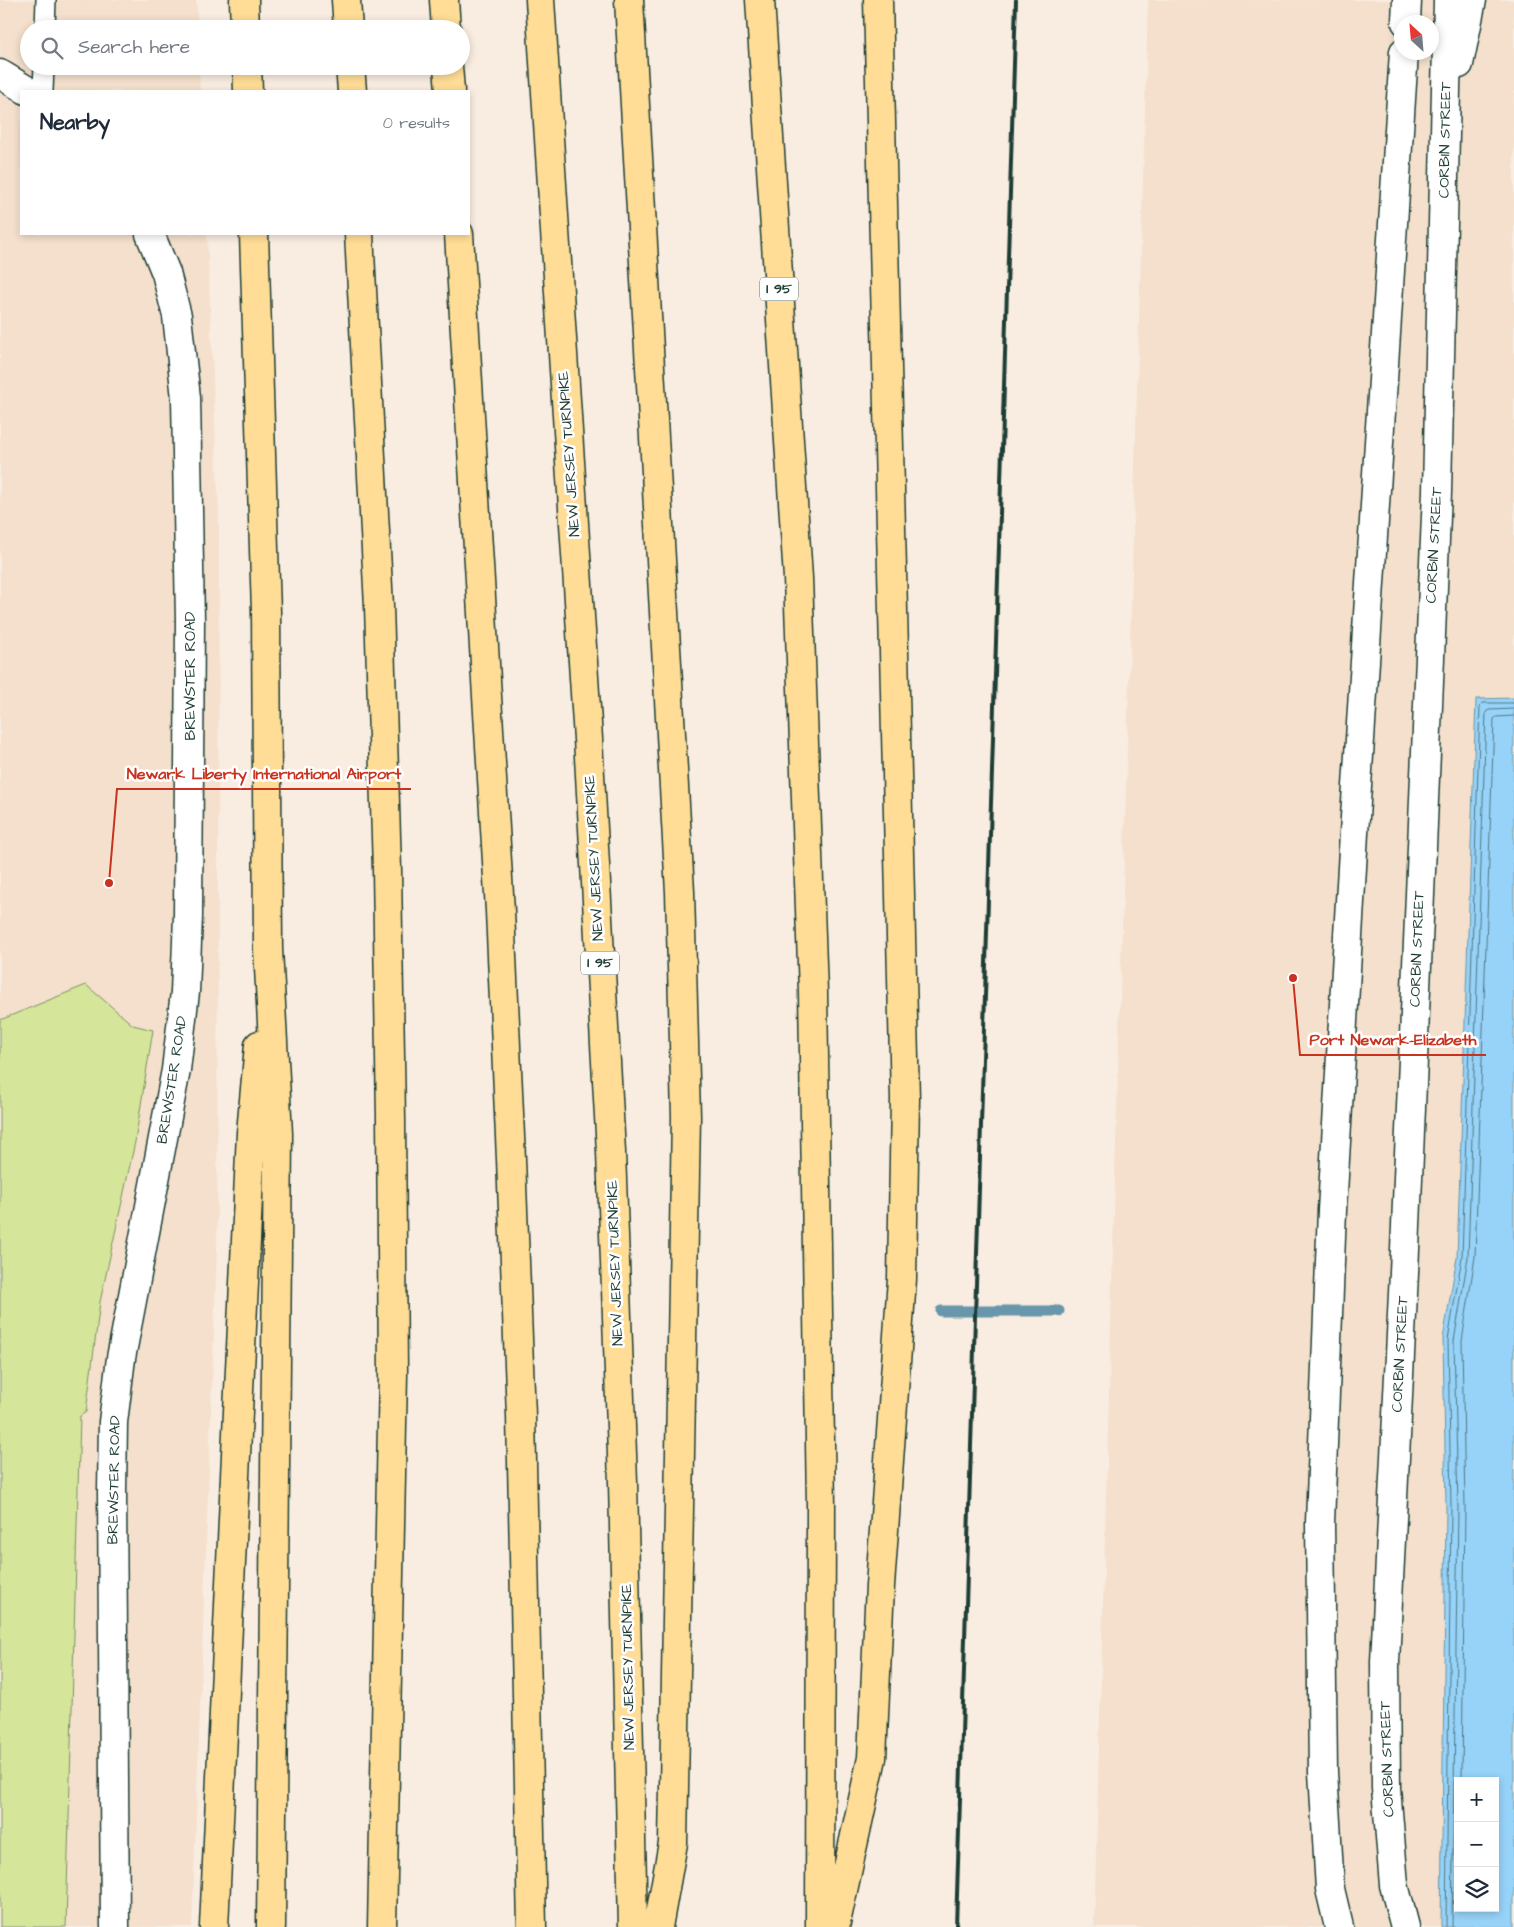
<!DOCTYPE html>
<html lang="en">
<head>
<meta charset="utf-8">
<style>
	body { margin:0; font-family:"Architects Daughter",sans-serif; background:#f2f2f3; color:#1f2937 }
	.controls { position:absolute; right:15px; bottom:15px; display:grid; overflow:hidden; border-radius:0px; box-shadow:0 2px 8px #0003 }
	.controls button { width:45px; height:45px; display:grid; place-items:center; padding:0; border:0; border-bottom:1px solid #e0e1e3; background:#fff; color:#1f2937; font:25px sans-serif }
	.compass { position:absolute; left:1394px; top:15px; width:45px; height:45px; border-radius:50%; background:#fff; box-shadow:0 2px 8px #0003; rotate:334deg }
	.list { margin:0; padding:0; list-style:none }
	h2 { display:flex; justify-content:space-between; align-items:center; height:65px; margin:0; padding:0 20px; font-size:21px }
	h2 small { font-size:16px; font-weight:400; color:#747a83 }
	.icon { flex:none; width:28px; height:28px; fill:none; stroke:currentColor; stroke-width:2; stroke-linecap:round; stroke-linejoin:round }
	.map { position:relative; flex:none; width:1514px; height:1927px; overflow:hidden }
	.search { position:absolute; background:#fff; box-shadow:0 2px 8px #0003; left:20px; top:20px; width:450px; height:55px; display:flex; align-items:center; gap:12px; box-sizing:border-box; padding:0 18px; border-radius:28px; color:#747a83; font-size:19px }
	.panel { position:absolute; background:#fff; box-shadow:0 2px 8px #0003; left:20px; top:90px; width:450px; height:145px; border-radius:0px }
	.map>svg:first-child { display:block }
	.built { fill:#f4e0cc; fill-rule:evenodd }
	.green { fill:#d5e599; stroke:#7a9166 }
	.water { fill:#97d2f8; stroke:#6796aa; fill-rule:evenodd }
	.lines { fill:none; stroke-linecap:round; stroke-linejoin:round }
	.shore { stroke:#4f7982; stroke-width:1 }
	.stream { stroke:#6796aa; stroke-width:11 }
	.service-casing { stroke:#1f3d34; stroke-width:22 }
	.minor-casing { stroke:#1f3d34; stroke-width:31 }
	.secondary-casing { stroke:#1f3d34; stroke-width:31 }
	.motorway-casing { stroke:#1f3d34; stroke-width:31 }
	.service { stroke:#fff; stroke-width:19 }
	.minor { stroke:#fff; stroke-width:28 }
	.secondary { stroke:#fff; stroke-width:28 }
	.motorway { stroke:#ffdd96; stroke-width:28 }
	.rail { stroke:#1f3d34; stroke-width:4 }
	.labels { text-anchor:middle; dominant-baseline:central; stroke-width:5; stroke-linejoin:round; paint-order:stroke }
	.shield { fill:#fff; stroke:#627771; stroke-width:1 }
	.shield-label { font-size:14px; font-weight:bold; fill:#1f3d34 }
	.street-label { font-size:15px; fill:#1f3d34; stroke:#fff }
	.leader { fill:none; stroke:#c8321e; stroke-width:2 }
	.callout-dot { fill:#c8321e; stroke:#fff; stroke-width:2 }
	.callout-label { font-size:16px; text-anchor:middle; font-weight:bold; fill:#c8321e; stroke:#fff; stroke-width:5; stroke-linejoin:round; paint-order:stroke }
</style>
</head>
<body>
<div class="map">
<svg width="1514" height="1927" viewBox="0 0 1514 1927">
	<rect width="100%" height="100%" fill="#f9ede1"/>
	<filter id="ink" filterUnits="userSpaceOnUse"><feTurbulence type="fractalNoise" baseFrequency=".02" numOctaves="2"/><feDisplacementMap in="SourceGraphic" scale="10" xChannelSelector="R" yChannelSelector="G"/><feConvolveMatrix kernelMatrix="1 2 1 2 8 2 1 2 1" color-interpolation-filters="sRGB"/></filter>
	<g filter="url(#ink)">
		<path class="built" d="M0,0h196l2,29h-169v37h170l1,25h-179v143h186l12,284 -2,731 -25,678h-192z
			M1148,0h366v698l-38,1 -19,558 -14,82 3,168 -5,420h-347zM1402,22h30v30h-30z"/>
		<path class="green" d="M86,985l47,40 20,5 -18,112 -35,160 -14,110 -6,4 -14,511h-66v-907z"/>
		<path class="water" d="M1514,698v1229h-73l5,-420 -3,-168 14,-82 19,-558zM1458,1781h37v127h-37z"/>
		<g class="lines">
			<path class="shore" d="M1462,1781l3,-274 -3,-166 13,-84 19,-538 2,-2 18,-1
				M1446,1927l5,-420 -3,-167 14,-83 18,-551 3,-3h31
				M1452,1927l6,-420 -4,-166 14,-84 18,-545 3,-2 25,-1"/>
			<path class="stream" d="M941,1311h118"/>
			<defs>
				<path id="service" d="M45,29l1,-29
					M43,91l1,-25"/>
				<path id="minor" d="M0,74l28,17
					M115,1927l-3,-435 1,-70 8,-64 55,-288 9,-78 3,-76 2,-295 -4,-223 -9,-82 -11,-43 -16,-39"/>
				<path id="secondary" d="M1406,22l1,-22
					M1459,64l13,-64
					M1339,1927l-9,-38 -7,-117 -3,-249 12,-313 22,-377 50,-781
					M1405,1927l-11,-42 -8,-97 -1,-126 19,-389 33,-781 11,-492"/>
				<path id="motorway" d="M244,0l1,29
					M346,0l2,29
					M444,0l2,29
					M540,0l48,739 23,413 12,330 10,445
					M629,0l51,892 6,225 -13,726 -15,84
					M760,0l38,578 15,414 8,514 -1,421
					M247,66l1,25
					M350,66l2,25
					M448,66l2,25
					M254,234l12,378 2,337 10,185 -7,793
					M359,234l20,372 8,264 4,249 2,255 -11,553
					M459,234l41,677 11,248 10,257 11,511
					M214,1927l37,-794 8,-88
					M835,1927l37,-169 8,-172 22,-307 3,-180 -27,-1099"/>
			</defs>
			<use href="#service" class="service-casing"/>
			<use href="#minor" class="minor-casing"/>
			<use href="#secondary" class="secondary-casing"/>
			<use href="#motorway" class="motorway-casing"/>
			<use href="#service" class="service"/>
			<use href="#minor" class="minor"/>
			<use href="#secondary" class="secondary"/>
			<use href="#motorway" class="motorway"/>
			<path class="rail" d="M956,1927l60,-1927"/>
		</g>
	</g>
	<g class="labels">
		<g class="shield">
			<rect x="760" y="277.5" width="38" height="23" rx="4"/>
			<rect x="581" y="951.5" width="38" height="23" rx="4"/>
		</g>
		<g class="shield-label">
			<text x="779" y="289">I 95</text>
			<text x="600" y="963">I 95</text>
		</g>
		<g class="street-label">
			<text transform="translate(1445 140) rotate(-89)">CORBIN STREET</text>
			<text transform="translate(569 454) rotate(-94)">NEW JERSEY TURNPIKE</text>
			<text transform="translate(1434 545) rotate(-87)">CORBIN STREET</text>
			<text transform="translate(190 676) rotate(-90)">BREWSTER ROAD</text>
			<text transform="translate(594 858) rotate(-93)">NEW JERSEY TURNPIKE</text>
			<text transform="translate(1417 949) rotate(-88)">CORBIN STREET</text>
			<text transform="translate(172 1080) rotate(-81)">BREWSTER ROAD</text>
			<text transform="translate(615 1263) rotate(-92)">NEW JERSEY TURNPIKE</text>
			<text transform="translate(1400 1354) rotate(-87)">CORBIN STREET</text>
			<text transform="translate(114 1480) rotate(-89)">BREWSTER ROAD</text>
			<text transform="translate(628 1667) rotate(-91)">NEW JERSEY TURNPIKE</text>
			<text transform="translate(1387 1759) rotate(-92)">CORBIN STREET</text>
		</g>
	</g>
	<path class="leader" d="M109 883L117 789H411M1293 978L1300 1055H1486"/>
	<g class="callout-dot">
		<circle cx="109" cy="883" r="5"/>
		<circle cx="1293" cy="978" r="5"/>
	</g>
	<g class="callout-label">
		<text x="264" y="779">Newark Liberty International Airport</text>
		<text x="1393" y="1045">Port Newark-Elizabeth</text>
	</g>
</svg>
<div class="controls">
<button>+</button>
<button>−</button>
<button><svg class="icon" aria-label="layers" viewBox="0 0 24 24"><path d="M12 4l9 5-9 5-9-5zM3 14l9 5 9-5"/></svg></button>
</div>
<svg class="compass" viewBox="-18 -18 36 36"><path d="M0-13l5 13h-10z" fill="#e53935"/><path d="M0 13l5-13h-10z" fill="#747a83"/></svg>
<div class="search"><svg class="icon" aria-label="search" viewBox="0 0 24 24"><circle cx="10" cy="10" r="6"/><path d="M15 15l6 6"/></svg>Search here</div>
<section class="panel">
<h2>Nearby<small>0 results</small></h2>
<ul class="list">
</ul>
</section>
</div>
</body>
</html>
